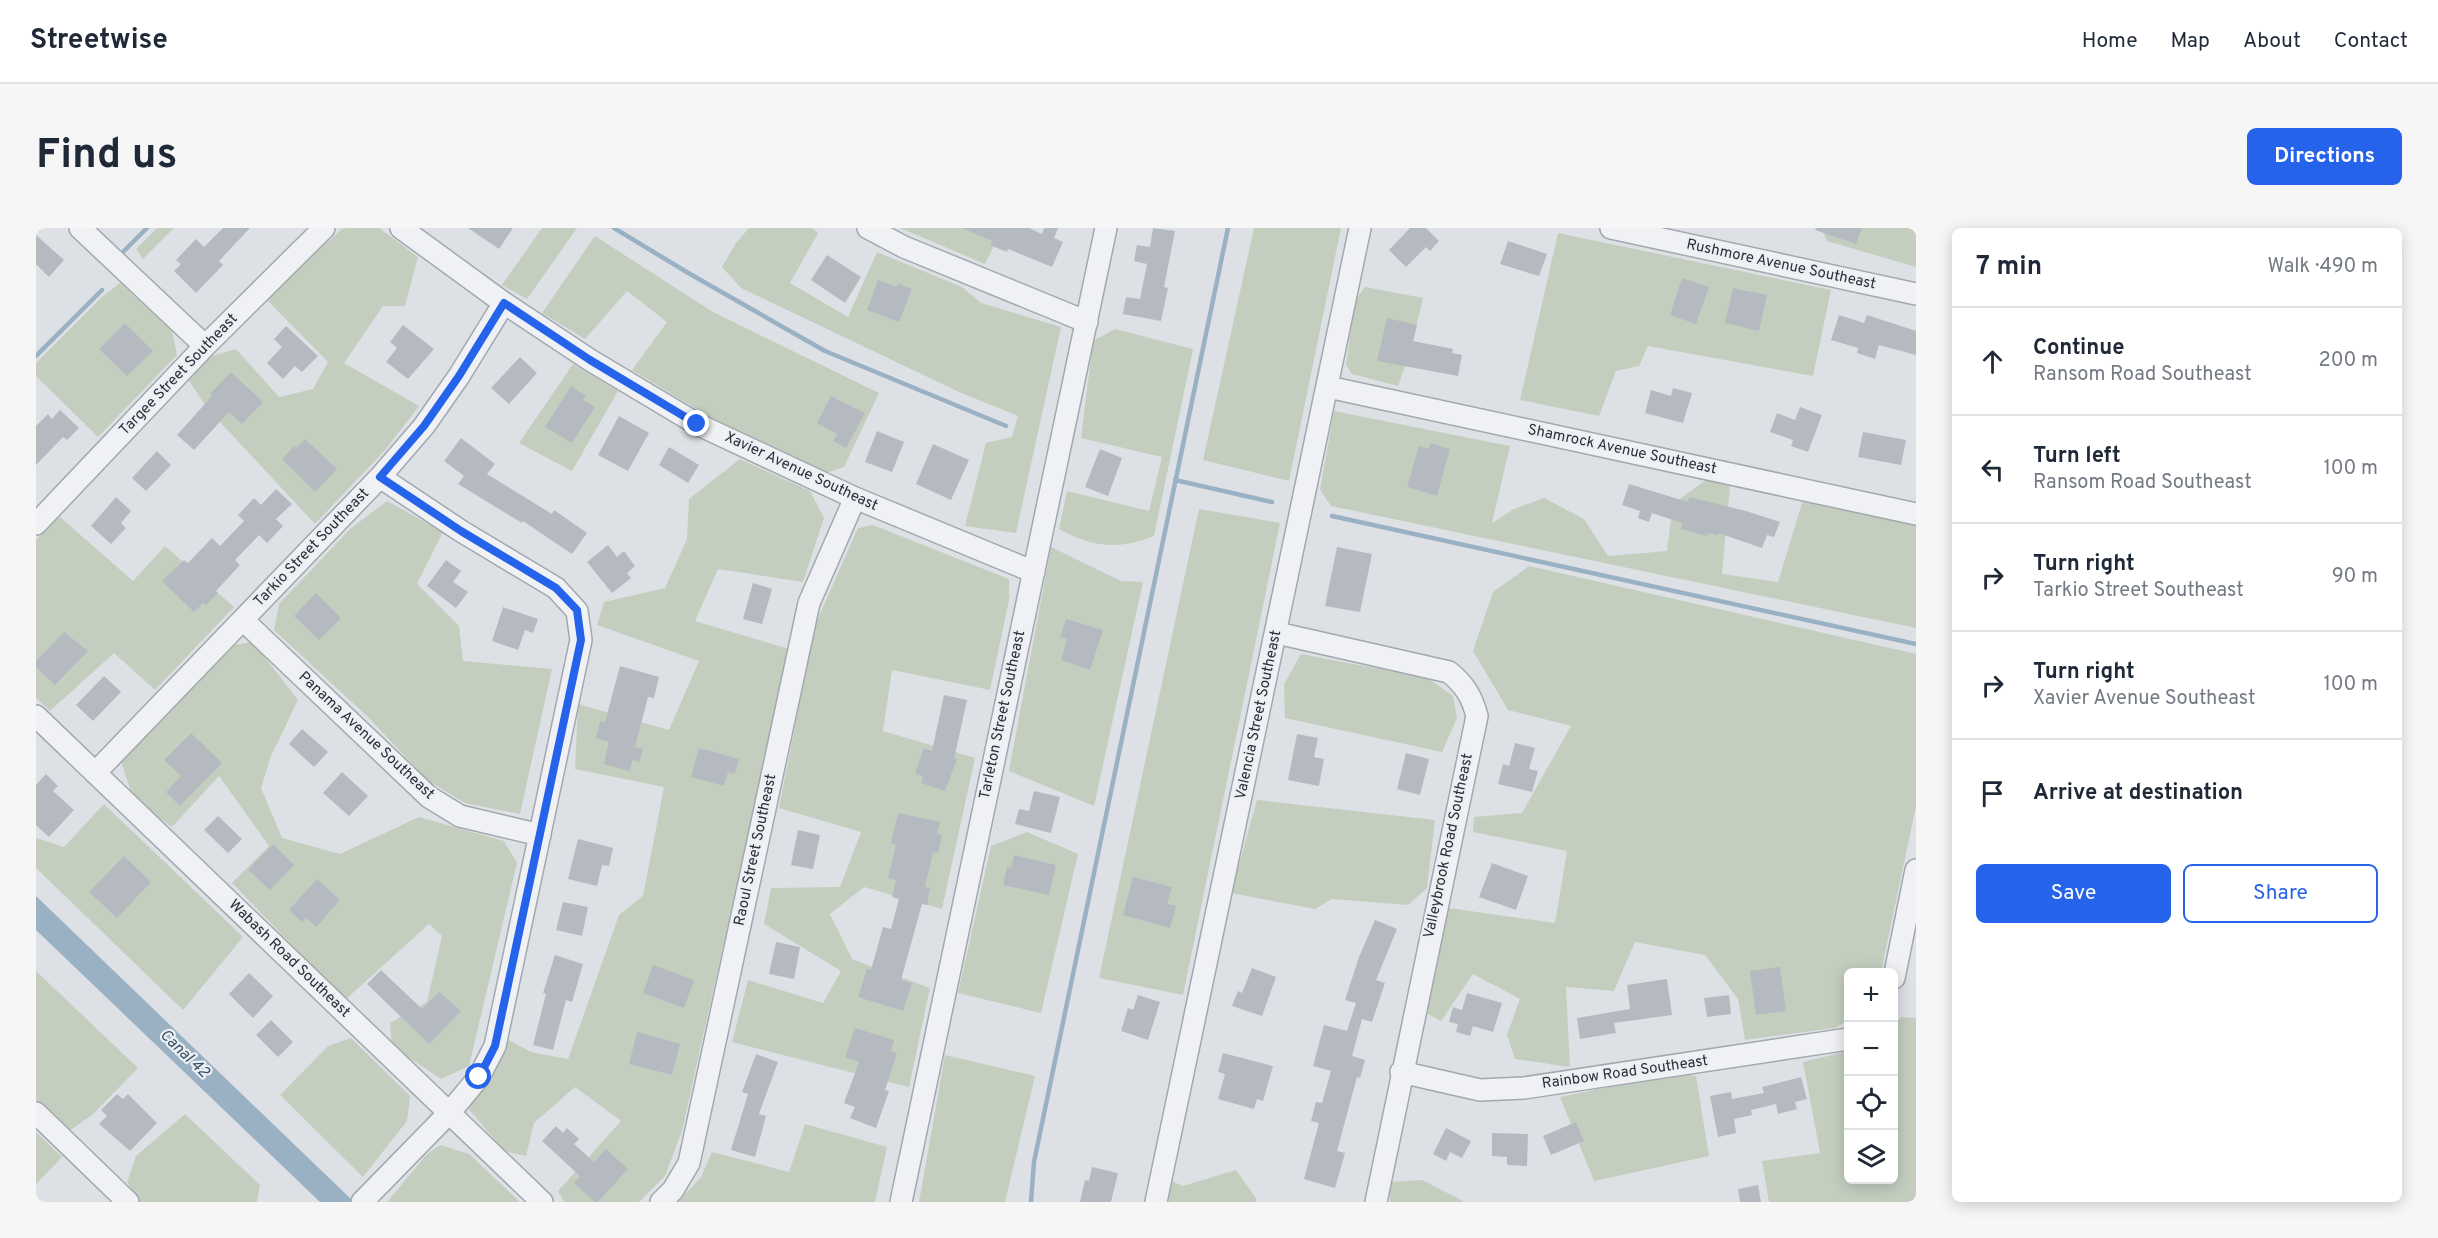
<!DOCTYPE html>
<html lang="en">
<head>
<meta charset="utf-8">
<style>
	body { margin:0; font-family:Overpass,sans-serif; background:#f6f6f7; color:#1f2937 }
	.controls { position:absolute; right:18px; bottom:18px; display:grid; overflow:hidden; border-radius:9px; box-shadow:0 3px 15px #0003 }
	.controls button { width:54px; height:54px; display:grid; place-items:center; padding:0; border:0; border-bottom:2px solid #e0e1e3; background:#fff; color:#1f2937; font:30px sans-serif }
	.stop { position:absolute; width:18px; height:18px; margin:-14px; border:4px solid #2563eb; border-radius:50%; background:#fff }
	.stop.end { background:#2563eb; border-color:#fff; box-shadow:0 2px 6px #0008 }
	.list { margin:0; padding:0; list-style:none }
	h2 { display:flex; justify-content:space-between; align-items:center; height:78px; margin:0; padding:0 24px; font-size:26px }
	h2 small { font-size:20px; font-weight:400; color:#747a83 }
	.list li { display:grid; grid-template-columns:39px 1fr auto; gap:18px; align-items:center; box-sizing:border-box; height:108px; padding:0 24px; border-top:2px solid #e0e1e3 }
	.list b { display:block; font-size:22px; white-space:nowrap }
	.list p { margin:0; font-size:20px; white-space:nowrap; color:#747a83 }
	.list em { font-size:20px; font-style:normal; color:#747a83 }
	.actions { display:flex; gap:12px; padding:18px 24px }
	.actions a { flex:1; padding:14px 0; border:2px solid #2563eb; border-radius:9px; text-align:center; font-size:21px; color:#2563eb }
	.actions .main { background:#2563eb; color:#fff }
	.icon { flex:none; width:33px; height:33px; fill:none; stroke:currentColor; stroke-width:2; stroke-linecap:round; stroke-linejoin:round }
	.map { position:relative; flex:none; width:1880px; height:974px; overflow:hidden; border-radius:9px }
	header { display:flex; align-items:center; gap:36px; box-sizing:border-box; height:84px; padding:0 30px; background:#fff; border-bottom:2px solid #e0e1e3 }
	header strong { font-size:28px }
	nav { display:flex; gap:33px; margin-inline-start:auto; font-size:21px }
	.intro { display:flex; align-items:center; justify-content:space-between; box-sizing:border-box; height:144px; padding:0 36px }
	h1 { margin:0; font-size:42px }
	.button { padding:15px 27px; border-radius:9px; background:#2563eb; color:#fff; font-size:21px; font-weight:700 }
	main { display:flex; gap:36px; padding:0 36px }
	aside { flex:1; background:#fff; border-radius:9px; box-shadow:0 3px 15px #0003 }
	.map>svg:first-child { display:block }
	.green { fill:#c4cebf }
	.water { fill:#9ab1c3 }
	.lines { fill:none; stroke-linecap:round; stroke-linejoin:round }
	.stream { stroke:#9ab1c3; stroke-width:4.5 }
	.building { fill:#b5bac1 }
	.minor-casing { stroke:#a3a8ae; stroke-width:24 }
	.minor { stroke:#eff1f4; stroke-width:21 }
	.route { stroke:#2563eb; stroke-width:8 }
	.labels { text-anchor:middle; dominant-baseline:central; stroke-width:4.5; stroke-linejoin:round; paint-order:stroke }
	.street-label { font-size:15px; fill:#28303a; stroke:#eceff3 }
	.water-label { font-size:16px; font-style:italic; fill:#36516a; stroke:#eceff3 }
</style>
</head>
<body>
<header>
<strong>Streetwise</strong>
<nav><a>Home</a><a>Map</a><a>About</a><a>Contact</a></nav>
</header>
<div class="intro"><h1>Find us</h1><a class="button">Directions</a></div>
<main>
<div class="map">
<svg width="1880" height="974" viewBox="0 0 1880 974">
	<rect width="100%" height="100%" fill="#dde1e5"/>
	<path class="green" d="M121,0h17l-31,31 -7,-10z
		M312,0h31l39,29 -13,49h-22l-39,57 75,43 -33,43 -71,75 -108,-116 -19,-29 20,-22 28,-8 43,48 34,-8 15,-27 -63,-64 77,-69z
		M506,0h35l-50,71 -25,-14z
		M713,0h63l6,5 -28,50 58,34 29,-65 85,35 19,16 80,24 -45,206 -51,-7 21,-83 26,-6 6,-21 -59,-24 -218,-104 -19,-21 14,-24z
		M864,0h103l-18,36z
		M1218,0h87l-52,253 -86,-21z
		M1785,0h95v39l-89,-26z
		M1522,5l273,57 -18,86 -165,-30 -9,20 -23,5 -17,45 -79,-16z
		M559,8l118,76 166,81 -35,74 -18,6 -100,-46 -94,-57 35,-48 -40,-31 -42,48 -43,-26z
		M84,55l52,48 5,24 -79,82 -62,-61v-13l66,-66z
		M1329,59l58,11 -12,51 -13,37 -46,-12 -6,-9 9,-65z
		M1079,101l78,20 -39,187c-36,14 -61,12 -95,-7l8,-38 82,20 13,-54 -81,-19 12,-97z
		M537,136l45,27 -46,80 -53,-28z
		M1298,183l176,35 -18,77 22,-14 30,-11 40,21 24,37 59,-5 6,-47 34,-25 23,8 -8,87 56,8 25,-82 113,22v106l-585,-122 -11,-16z
		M704,231l70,32 14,27 -21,64 -85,-13 -23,52 94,28 -107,482 -17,45 -26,26h-75l-6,-11 63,-70 -46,-34 -41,36 -8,33 -22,-5 -37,-44 24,-27 18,-40 22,12 37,7 51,-144 24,-19 21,-109 -89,-18 3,-65 91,26 30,-69 -102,-36 7,-23 61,-14 22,-49 2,-40z
		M351,273l56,31 -26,52 42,42 4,35 89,8 -32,145 -55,-11 -38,-23 -59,-63 -94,-87 5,-26 71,-75z
		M1163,281l81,14 -97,472 -84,-17z
		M23,288l74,65 32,-35 69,61 -79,83 -41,-37 -64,58 -14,-13v-158z
		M837,297l136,54v21l-19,90 -98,-20 -9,61 92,27 -33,151 -78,-22 -34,27 22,45 78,29 -21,99 -177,-45 16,-62 75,23 18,-32 -77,-47 7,-36 69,-1 21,-55 -82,-24 36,-183 43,-97z
		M1015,319l70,34 22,1 -49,224 -85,-35z
		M1493,338l387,88v152l-35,166h-33v48l-13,8 -90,12 -7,-41 -33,-44 -70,-13 -21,49 -48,-4 4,80 -55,-8 -8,-24 13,-36 -47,-25 -32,47 -19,-10 27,-103 106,15 12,-72 -94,-19 1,-15 48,-4 49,-87 -63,-16 -35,-59 20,-59z
		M217,414l45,58 -27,56 -10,32 21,50 58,16 79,-37 85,24 13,22 -48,203 -28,13 -49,-33 -2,-23 37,-21 15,-66 -13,-12 -84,76 -113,-117 37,-37 -50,-70 -47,51 -38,-26 -14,-43 112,-113z
		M1265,426l127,24 25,18 4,22 -15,34 -157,-34 -1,-34z
		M1221,572l178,20 -8,68 -19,17 -76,-6 -17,10 -84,-16z
		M68,576l139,133 -60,73 -147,-142v-30l28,9z
		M991,604l51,22 -37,159 -83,-20 33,-147z
		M0,743l102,97 -46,47 -24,17 -32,-32z
		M1865,789l15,1v184h-147l-7,-41 58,-8 -17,-91 45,-11v129h46v-155z
		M315,810l59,58 -3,25 -44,56 -83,-82 48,-49z
		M909,827l90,21 -30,126h-86z
		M1643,845l17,3 13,80 -115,25 -34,-84z
		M149,886l75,71 -3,17h-118l-12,-20 9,-26z
		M769,896l82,23 -12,55h-197l23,-25 11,-25 77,20z
		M0,904l26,25 -26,27z
		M404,917l29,9 51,48h-133l40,-48z
		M1200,942l20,28v4h-88l1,-22 14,6z
		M1386,952l43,22h-75v-20z"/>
	<path class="water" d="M0,668l316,304 -2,2h-30l-284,-272z"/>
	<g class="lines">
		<path class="stream" d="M578,0l76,46 135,77 181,75
			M88,23l23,-23
			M0,128l66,-66
			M1139,252l97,22
			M1296,288l584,128
			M995,974l3,-40 194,-934"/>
	</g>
	<path class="building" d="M187,0h27l-31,33 4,4 -27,28 -22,-22 7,-7 -5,-4 20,-21 8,8z
		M432,0h45l-14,21z
		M926,0h67l13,6 2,-6h14l-4,10 9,4 -11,25 -44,-18 -1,3 -17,-7 2,-4z
		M1117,0l22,3 -11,56 4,1 -7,33 -38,-7 3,-17 14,2 7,-35 -13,-3 3,-16 13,2z
		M1374,0h16l13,13 -9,10 -4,-4 -20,20 -17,-17z
		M1780,0h46l-6,16 -41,-14z
		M0,7l28,25 -15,17 -13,-13z
		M1472,13l39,13 -8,22 -39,-12z
		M791,27l34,22 -16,26 -34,-23z
		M1646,50l27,9 -13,37 -26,-9z
		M842,52l19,7 1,-4 14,6 -13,33 -32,-12z
		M1697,60l34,7 -8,36 -34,-8z
		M1803,87l25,8 3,-8 49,16v24l-37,-10 -4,14 -18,-6 1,-5 -27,-8z
		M1351,90l30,7 -4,16 40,8 -1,4 10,2 -4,21 -81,-15z
		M89,95l28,28 -26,25 -28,-27z
		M367,97l31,24 -26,30 -22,-17 11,-14 -7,-6z
		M250,98l32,30 -16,16 -7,-6 -12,13 -16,-16 15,-16 -8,-8z
		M484,129l17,16 -28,31 -18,-16z
		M195,144l32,30 -21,22 -13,-12 -35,38 -17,-15 35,-39 -2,-2z
		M535,158l15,10 -3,4 12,7 -23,36 -27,-16z
		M1637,160l19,5 -9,30 -38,-10 6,-23 20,6z
		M795,168l34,17 -19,35 -13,-7 4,-7 -20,-11z
		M1764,179l22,8 -14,37 -17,-6 2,-6 -23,-8 7,-19 18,7z
		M24,182l19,18 -12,12 -4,-3 -27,28v-39l12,-12 4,5z
		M583,188l30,17 -21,38 -30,-16z
		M841,203l27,11 -12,30 -27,-10z
		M1827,204l43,8 -5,25 -43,-8z
		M425,210l34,26 -8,10 65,40 2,-4 33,23 -15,21 -49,-33 -1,2 -64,-39 6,-8 -20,-15z
		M269,211l32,30 -22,23 -33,-33 12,-13 2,2z
		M1394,215l20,6 -13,47 -30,-9 12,-41 10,3z
		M897,216l36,16 -18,40 -35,-16z
		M633,219l30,18 -11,18 -29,-18z
		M1064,221l22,9 -14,38 -23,-9z
		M121,223l14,14 -25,26 -14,-13z
		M1593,256l59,18 1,-5 57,14 34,11 -6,15 -7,-2 -5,13 -44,-15v2l-10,-2 -1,3 -26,-7 1,-6 -30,-10 -3,9 -11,-4 2,-7 -18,-6z
		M240,261l16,15 -16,15 7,7 -16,17 -8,-8 -24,25 5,5 -24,26 2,2 -12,12 -3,-2 -9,9 -32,-31 22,-21 4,3 24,-25 8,8 24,-25 -6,-6 16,-17 7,7z
		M80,269l15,14 -10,12 5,5 -15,16 -20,-18z
		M572,317l9,12 7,-6 11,15 -8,7 4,5 -19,15 -25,-31z
		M1301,319l35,7 -12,58 -35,-6z
		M410,332l15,11 -8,11 15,10 -12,16 -29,-22z
		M717,355l19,6 -10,35 -19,-5z
		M280,365l25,25 -22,22 -25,-24z
		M467,379l35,12 -5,14 -8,-3 -7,20 -26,-9z
		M1030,391l37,11 -13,40 -29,-10 6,-21 -7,-2z
		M28,404l24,19 -33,34 -19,-18v-6z
		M584,438l39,11 -5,21 -6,-1 -13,50 8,2 -4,13 -7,-2 -2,11 -26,-7 5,-22 -13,-4 4,-17 5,1z
		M68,448l17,16 -28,29 -17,-16z
		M908,467l23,5 -13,59h3l-12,32 -24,-8 2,-7 -8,-3 9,-25 8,3z
		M266,501l26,23 -14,15 -25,-23z
		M155,505l31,30 -42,43 -14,-14 15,-16 -17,-16z
		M1261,506l21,4 -4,19 10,2 -5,27 -31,-6z
		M1479,515l20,5 -6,21 9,2 -6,21 -34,-8 5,-20 6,2z
		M663,520l40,11 -4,15 -7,-2 -4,14 -33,-9z
		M1370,525l23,6 -9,36 -23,-6z
		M306,544l26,24 -19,20 -26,-23z
		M10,546l12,12 -5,5 21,19 -25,27 -13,-12v-40z
		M998,563l26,6 -9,36 -36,-9 4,-15 10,2z
		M862,585l42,9 -3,12 5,1 -4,18 -5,-1 -8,35 5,1 -3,17 -5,-1 -21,76 11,3 -9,28 -45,-14 9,-28 4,1 12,-43 8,2 8,-30 -7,-2 4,-17 -8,-2 8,-34 -5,-1z
		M182,588l24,23 -14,14 -24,-23z
		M762,602l22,5 -7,34 -22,-4z
		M542,611l35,9 -4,18 -7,-1 -5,21 -29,-7z
		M237,616l21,21 -24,25 -22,-20z
		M978,627l42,10 -7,30 -46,-10 4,-18 4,1z
		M88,628l27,26 -34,36 -28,-26z
		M1456,635l36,13 -12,34 -37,-13z
		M1097,649l39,10 -5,17 9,2 -6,22 -47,-13z
		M281,651l23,21 -24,27 -10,-9 -4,4 -13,-12z
		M527,674l25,5 -6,29 -26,-6z
		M1339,692l22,9 -21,51 9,3 -13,39 -10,-3 -10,37 13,4 -5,18 -3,-1 -20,74 8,2 -10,35 -31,-9 15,-56 -8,-2 5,-19 6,1 9,-32 -18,-5 11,-41 23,6 9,-28 -11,-3 14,-43z
		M740,714l24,5 -6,32 -25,-5z
		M519,727l28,9 -11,38 -6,-2 -13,50 -20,-5 13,-51 -3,-1z
		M617,737l41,15 -10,28 -41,-15z
		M1744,739l6,44 -30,4 -6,-44z
		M1216,740l24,9 -14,39 -30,-10 6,-15 4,2z
		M345,742l41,39 17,-17 22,19 -32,33 -62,-60z
		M213,745l24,23 -20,22 -24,-24z
		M1631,751l5,36 -58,8 2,10 -36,6 -3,-21 53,-9 -3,-24z
		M1431,765l35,10 -9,29 -20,-6 -3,10 -14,-4 2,-8 -9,-2 4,-15 9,3z
		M1102,767l22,7 -12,38 -27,-9 7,-23 5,2z
		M1693,767l2,19 -24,3 -3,-19z
		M235,792l22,22 -15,15 -22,-22z
		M819,800l39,12 -3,11 6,2 -12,37 4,1 -13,37 -26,-10 5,-11 -11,-4 15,-41 -14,-5z
		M601,804l43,12 -8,31 -43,-11z
		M1187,825l50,13 -10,35 -6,-2 -3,10 -36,-10 7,-25 -7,-2z
		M720,826l22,8 -19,52 7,2 -11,41 -24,-7 17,-56 -6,-2z
		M1765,849l6,22 -12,3 2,7 -19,5 -2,-10 -25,6 1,5 -18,4 2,14 -18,4 -8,-41 21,-4 1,7 32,-6 -2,-6z
		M81,866l6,5 5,-5 29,29 -27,28 -31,-27 8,-8 -6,-6z
		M1540,894l8,19 -33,14 -8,-19z
		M520,898l7,7 4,-5 12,11 -5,5 20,18 12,-13 22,20 -30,33h-3l-21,-19 6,-7 -38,-35z
		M1410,900l25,13 -9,17 -12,-6 -4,9 -13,-7z
		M1456,905l36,1 -1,32 -20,-1v-8l-15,-1z
		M1056,939l26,6 -7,29h-31l5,-22 4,1z
		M1722,957l3,17h-21l-2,-13z"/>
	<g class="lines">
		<defs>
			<path id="minor" d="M44,0l125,118
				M365,0l103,75 86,57 107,64 158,74 179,74
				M832,0l36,19 183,75
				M1575,0l305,66
				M1292,159l588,127
				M0,296l169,-178 119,-118
				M207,392l186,177 31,19 80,19
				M1241,405l172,39c16,13 23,25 28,44l-101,486
				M0,488l506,486
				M59,545l285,-296 44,-51 35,-50 45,-73
				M1858,750l22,-108
				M1365,844l79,18 44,-2 324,-49
				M0,885l92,89
				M326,974l88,-90 29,-35 16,-31 86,-406 -4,-29 -21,-23 -95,-57 -81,-54
				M625,974l12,-12 16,-27 120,-560 46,-105
				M865,974l205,-974
				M1120,974l204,-974"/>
		</defs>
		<use href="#minor" class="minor-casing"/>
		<use href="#minor" class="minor"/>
	</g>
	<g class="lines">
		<path class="route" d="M443,849l16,-31 86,-406 -4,-30 -21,-22 -95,-57 -81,-54 44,-51 35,-50 45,-73 86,57 107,64"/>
	</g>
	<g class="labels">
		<g class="street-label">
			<text transform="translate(1745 37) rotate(12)">Rushmore Avenue Southeast</text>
			<text transform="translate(143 147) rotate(-46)">Targee Street Southeast</text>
			<text transform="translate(1586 222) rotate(12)">Shamrock Avenue Southeast</text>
			<text transform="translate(765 244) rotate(25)">Xavier Avenue Southeast</text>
			<text transform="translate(276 320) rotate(-46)">Tarkio Street Southeast</text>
			<text transform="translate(967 487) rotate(-78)">Tarleton Street Southeast</text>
			<text transform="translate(1223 487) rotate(-78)">Valencia Street Southeast</text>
			<text transform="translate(330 508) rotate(43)">Panama Avenue Southeast</text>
			<text transform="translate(1413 618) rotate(-78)">Valleybrook Road Southeast</text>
			<text transform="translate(720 622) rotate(-78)">Raoul Street Southeast</text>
			<text transform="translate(253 731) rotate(44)">Wabash Road Southeast</text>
			<text transform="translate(1589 845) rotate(-8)">Rainbow Road Southeast</text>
		</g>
		<g class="water-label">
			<text transform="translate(148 826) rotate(44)">Canal 42</text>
		</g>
	</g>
</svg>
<div class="controls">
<button>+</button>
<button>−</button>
<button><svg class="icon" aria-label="locate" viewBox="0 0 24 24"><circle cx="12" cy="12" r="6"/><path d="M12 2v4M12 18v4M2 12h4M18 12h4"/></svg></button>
<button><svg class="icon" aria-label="layers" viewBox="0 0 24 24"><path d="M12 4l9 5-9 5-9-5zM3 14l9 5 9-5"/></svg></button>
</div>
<div class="stop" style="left:443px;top:849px"></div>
<div class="stop end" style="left:661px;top:196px"></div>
</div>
<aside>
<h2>7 min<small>Walk · 490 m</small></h2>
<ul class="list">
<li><svg class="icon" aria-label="ahead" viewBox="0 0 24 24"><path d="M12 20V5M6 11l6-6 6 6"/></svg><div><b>Continue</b><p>Ransom Road Southeast</p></div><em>200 m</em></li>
<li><svg class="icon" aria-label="left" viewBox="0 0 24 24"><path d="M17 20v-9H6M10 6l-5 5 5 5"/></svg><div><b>Turn left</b><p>Ransom Road Southeast</p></div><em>100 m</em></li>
<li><svg class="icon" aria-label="right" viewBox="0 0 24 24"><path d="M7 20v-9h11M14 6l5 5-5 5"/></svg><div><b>Turn right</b><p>Tarkio Street Southeast</p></div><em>90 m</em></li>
<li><svg class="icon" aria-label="right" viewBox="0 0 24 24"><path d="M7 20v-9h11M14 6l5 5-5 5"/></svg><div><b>Turn right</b><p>Xavier Avenue Southeast</p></div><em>100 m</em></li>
<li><svg class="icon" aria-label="arrive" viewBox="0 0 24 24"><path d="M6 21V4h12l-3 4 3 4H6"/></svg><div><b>Arrive at destination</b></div></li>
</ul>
<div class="actions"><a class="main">Save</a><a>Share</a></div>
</aside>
</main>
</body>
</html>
